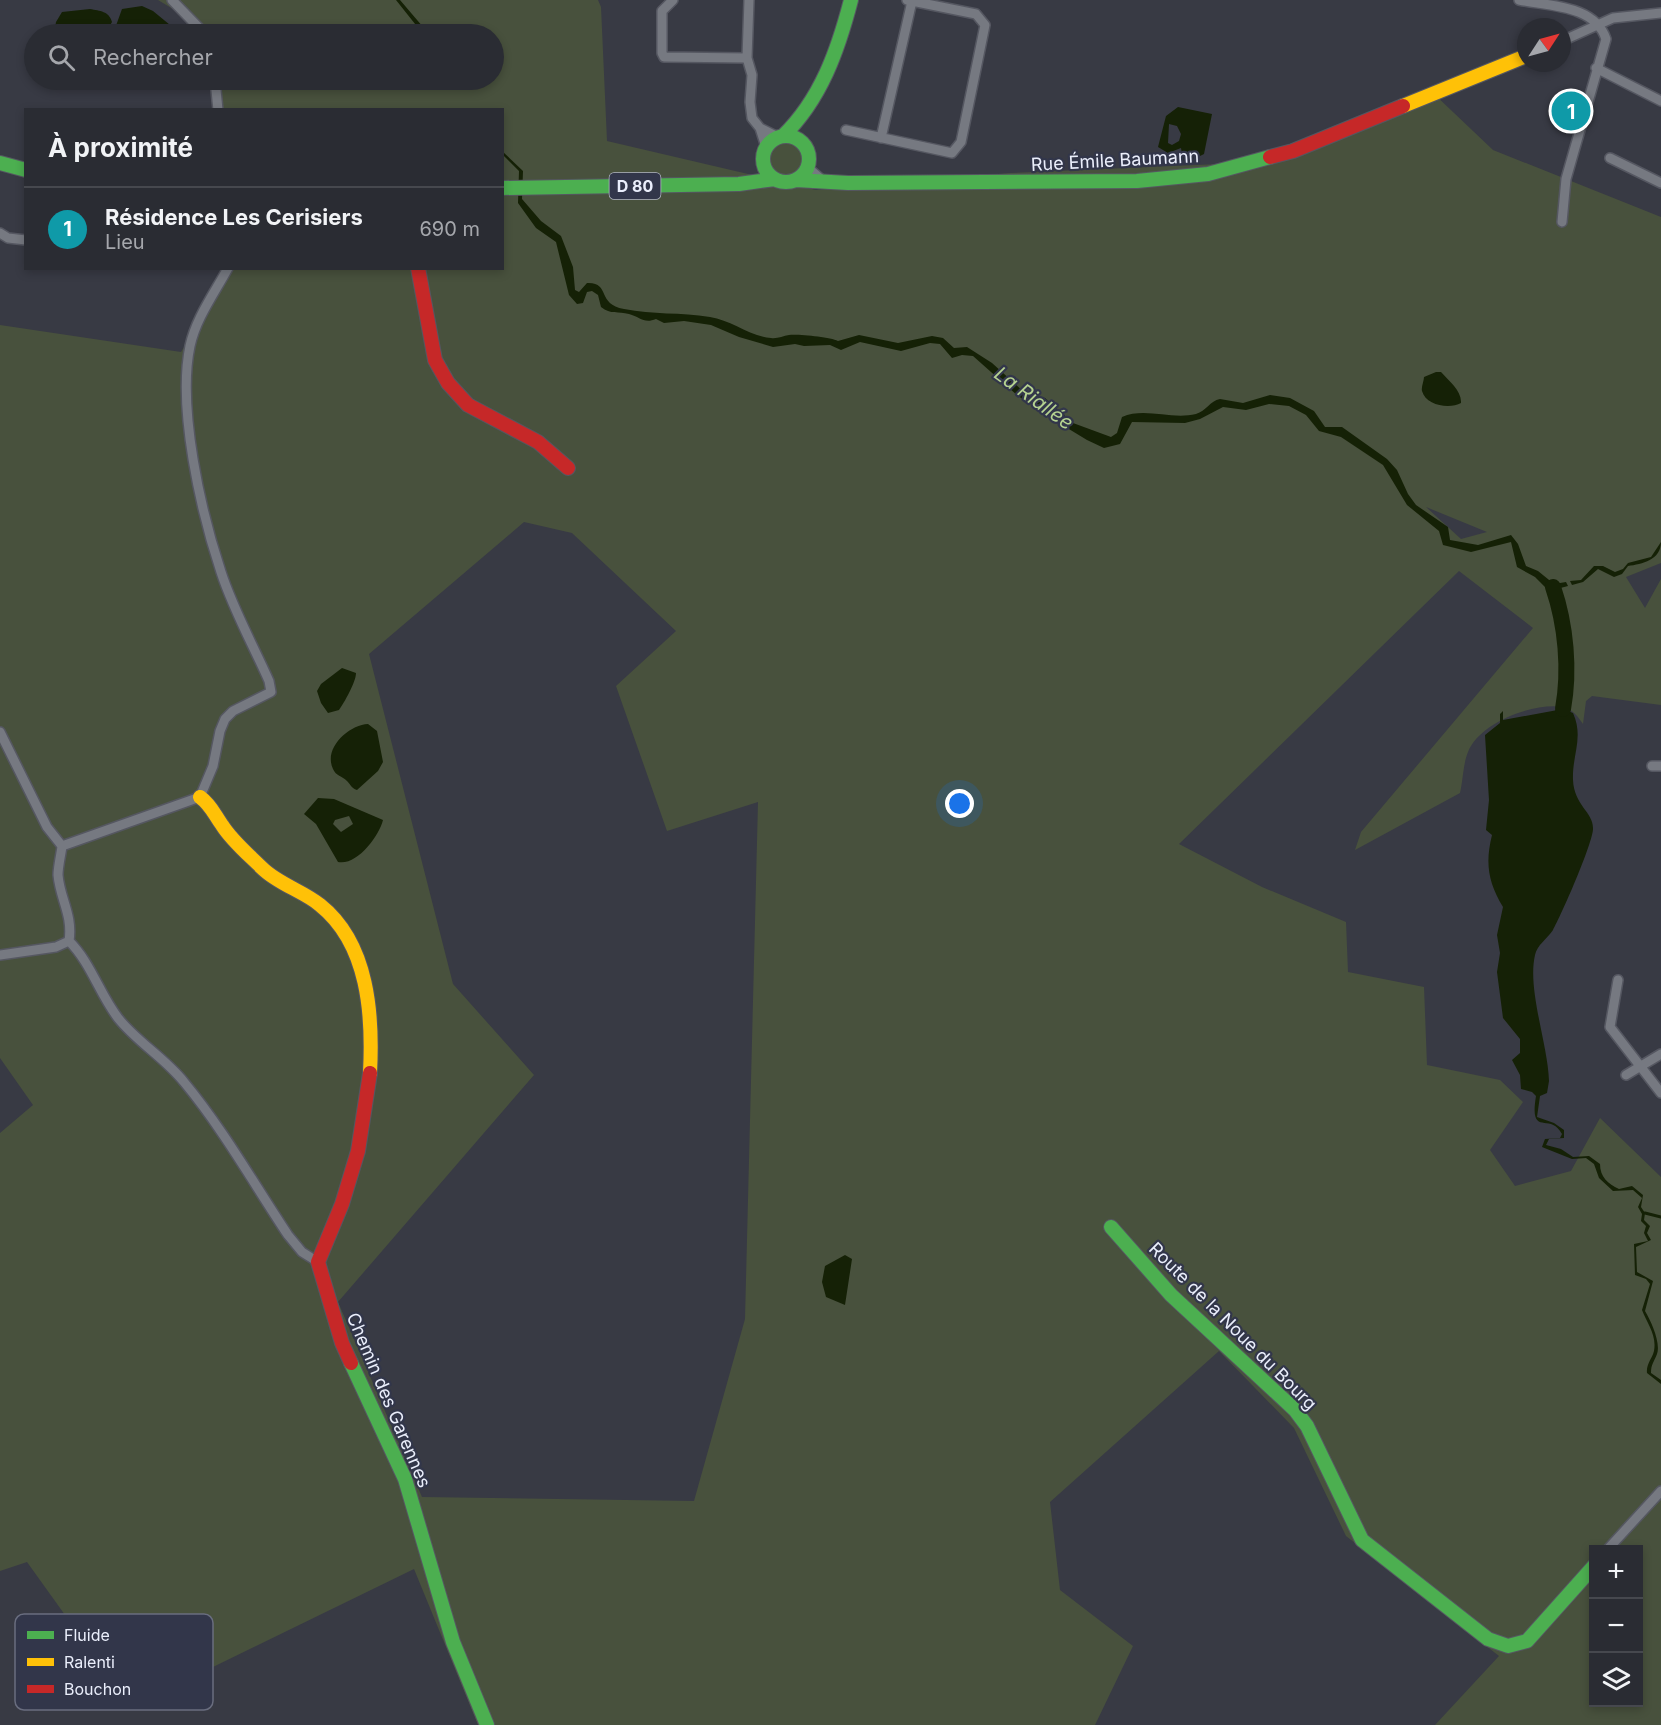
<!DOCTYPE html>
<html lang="fr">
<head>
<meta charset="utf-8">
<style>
	body { margin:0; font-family:Inter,sans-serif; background:#36383f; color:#f1f3f6 }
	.controls { position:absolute; right:18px; bottom:18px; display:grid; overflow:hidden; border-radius:0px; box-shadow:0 3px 9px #0003 }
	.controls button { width:54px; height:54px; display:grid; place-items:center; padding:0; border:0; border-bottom:2px solid #46484e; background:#2a2c33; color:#f1f3f6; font:30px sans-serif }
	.compass { position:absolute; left:1517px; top:18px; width:54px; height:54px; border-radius:50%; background:#2a2c33; box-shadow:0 3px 9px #0003; rotate:54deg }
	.you { position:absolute; left:960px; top:804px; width:21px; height:21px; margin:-15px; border:4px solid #fff; border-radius:50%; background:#1a73e8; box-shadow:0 0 0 9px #1a73e833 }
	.badge { display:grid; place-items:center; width:39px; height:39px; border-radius:50%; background:#acafbb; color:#fff; font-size:20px; font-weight:700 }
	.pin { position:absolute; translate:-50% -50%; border:3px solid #fff; box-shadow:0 2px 6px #0006 }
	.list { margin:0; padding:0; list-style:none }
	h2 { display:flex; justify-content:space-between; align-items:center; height:78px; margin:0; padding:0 24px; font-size:26px }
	h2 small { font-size:20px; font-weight:400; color:#a5a7ac }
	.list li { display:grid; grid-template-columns:39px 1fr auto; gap:18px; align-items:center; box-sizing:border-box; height:84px; padding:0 24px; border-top:2px solid #46484e }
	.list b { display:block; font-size:22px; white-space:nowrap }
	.list p { margin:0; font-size:20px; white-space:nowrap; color:#a5a7ac }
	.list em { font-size:20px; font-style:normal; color:#a5a7ac }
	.icon { flex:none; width:33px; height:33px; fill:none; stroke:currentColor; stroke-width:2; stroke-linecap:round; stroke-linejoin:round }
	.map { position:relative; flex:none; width:1661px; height:1725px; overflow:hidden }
	.search { position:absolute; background:#2a2c33; box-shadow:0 3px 9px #0003; left:24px; top:24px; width:480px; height:66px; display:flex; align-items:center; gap:15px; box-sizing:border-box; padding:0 21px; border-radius:33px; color:#a5a7ac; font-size:22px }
	.panel { position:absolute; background:#2a2c33; box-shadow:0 3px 9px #0003; left:24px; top:108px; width:480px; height:162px; border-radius:0px }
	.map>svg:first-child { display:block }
	.green { fill:#48513d; fill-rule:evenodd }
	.water { fill:#152106; fill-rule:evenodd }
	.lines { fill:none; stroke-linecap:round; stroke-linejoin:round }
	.stream { stroke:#152106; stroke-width:3 }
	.river { stroke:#152106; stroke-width:16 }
	.street-casing { stroke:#555761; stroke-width:12 }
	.fast-casing { stroke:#555761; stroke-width:16 }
	.slow-casing { stroke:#555761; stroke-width:16 }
	.jam-casing { stroke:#555761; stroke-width:16 }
	.street { stroke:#767981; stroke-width:9 }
	.fast { stroke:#4caf50; stroke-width:14 }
	.slow { stroke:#ffc107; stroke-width:14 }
	.jam { stroke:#c62828; stroke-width:14 }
	.labels { text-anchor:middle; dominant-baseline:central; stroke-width:4.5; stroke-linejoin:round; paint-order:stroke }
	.shield { fill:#32364a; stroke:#b3b7c6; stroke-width:1.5 }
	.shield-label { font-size:16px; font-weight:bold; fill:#eaeefb }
	.street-label { font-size:18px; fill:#eaeefb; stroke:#32364a }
	.water-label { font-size:20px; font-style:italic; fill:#b5d290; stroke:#32364a }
	.key { fill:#32364a; stroke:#696d7f; stroke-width:1.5 }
	.key-label { font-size:16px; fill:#eaeefb }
</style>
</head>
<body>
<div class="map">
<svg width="1661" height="1725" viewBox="0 0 1661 1725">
	<rect width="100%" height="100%" fill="#383a44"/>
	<path class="green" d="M158,0h440l3,7 6,134 209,49 194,-17 210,-9 67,-19 146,-52 60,57 168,67v346l-35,14 19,31 16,-29v126l-69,-9 -6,5 -3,23c-5,-7 -10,-15 -20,-17 -30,-5 -84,16 -95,45 -5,12 -5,29 -8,41l-105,57 6,-18 172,-204 -74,-57 -280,273 83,43 84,35 2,50 76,15 3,78 73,15 23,22 -33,48 25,36 56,-15 29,-53 61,59v548h-226l64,-69 -153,-120 -52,-108 -75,-77 -169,151 10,88 73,56 -38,79h-617l-64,-156 -283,138 -104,-145 -27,9v-438l33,-28 -33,-47v-733l181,27 52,-83 269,-1v-158l-281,-1 -5,-29h278v-46h-285l-1,-4zM1426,507l61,25 -26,7zM524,522l48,11 104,98 -60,55 51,145 91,-29 -13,517 -51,182 -272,-4 -84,-195 196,-227 -81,-91 -84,-330zM1594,1550h44v152h-44z
		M769 159a18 18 0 1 1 36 0a18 18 0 1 1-36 0Z"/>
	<path class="water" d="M396,0h4l29,34h-6z
		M142,6l11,5 28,23h-68l9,-25z
		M90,9c10,2 19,2 22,13l-7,12h-51l2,-12 6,-10z
		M1178,107l34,7 -8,40 -18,9 -3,-3 -2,-12 -13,5 -10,-6 8,-31zM1169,124l8,2 4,8 -2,7 -7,4 -4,-2z
		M502,151l21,20 -1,28 19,22 20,15 12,31 2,23 4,2 8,-9c24,-1 9,21 37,26 29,6 56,3 86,8 21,3 39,19 61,21 6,1 12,-2 18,-3 9,-1 41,2 49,6l21,-6 39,8 34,-7 11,2 11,10 13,-1 25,16 32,29 21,6 28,25 38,14 6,-4 5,-16c23,-10 49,3 74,-3 10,-3 14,-13 24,-15l23,4 27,-8 20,3 24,13 11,16h17l45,32 10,11 11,24 8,11 32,22 2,13 28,5 33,-10 7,9 8,22 12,5 16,13 12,-2 2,4 -19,5 -14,-14 -18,-10 -6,-25 -40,10 -28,-7 -4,-14 -32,-26 -24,-40 -42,-28 -22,-6 -13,-16 -17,-9 -20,-2 -23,6 -23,-3 -23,12 -15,4 -53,-1 -12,22 -16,4 -17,-8 -28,-17 -17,-18 -13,-2 -11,-7 -45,-40 -11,-1 -10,3 -12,-14 -10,-1 -29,8 -41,-9 -19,8 -11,-5 -26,1 -9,-2 -22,3 -34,-10 -28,-12 -27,-4 -20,2 -8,-4c-12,5 -16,-2 -27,-5 -11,-3 -18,1 -28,-7l-3,-12 -6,-4 -5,1 -4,11 -6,1 -8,-9 -13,-53 -20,-14 -18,-25 1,-32 -16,-16z
		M1436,372h5c8,9 21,19 20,31 -11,6 -35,3 -39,-12 -1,-4 2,-10 2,-14z
		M1661,542c0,18 -19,22 -33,24l-6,8 -8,3 -16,-8 -15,13 -11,3 -2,-4 11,-1 13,-14h9l12,6 8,-3 5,-6 23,-6z
		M342,668l14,5c0,9 -12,30 -17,37l-11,3 -7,-10 -4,-12 4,-7z
		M1563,709l10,4c11,25 -1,41 0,67 1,25 20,32 20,48 1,13 -32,88 -40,102 -6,9 -16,15 -18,25 -8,35 13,89 14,126l-2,12 -7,3 -3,21 17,6 10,7v8l-15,1 -3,6 15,4 12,8 16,-1 11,8c0,13 8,20 19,25l13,-3 11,9 -2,12 4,6 -1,7 6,6 -3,7 4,7 -15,7 1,25 16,9 -8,30c6,10 16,32 12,43 -3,8 -6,10 -6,19l10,7v4l-14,-11c-1,-9 5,-14 7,-22 3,-16 -7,-28 -12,-41l8,-26 -4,-5 -11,-4 -1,-31 14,-3 -4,-8 2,-7 -5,-5 1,-7 -4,-7 4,-9 -9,-8 -20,1 -14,-13 -5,-14 -8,-6 -14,1 -30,-12 3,-8 15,-1 2,-4c-12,-23 -33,5 -26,-38l-4,-4 -11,-3 -1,-14 -8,-15 8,-7v-14l-17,-21 -6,-46 3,-19 -3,-18 6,-28c-15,-25 -18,-44 -11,-72l-6,-5 3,-30 -4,-65 15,-12v-9l3,-3v9z
		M368,724l9,7 6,31 -5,9 -21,19c-6,-2 -6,-5 -10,-9 -5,-5 -11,-5 -14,-12 -10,-21 16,-44 35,-45z
		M318,798l16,1 49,21c-4,16 -26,46 -45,42l-22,-38 -12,-10zM349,816l4,8 -12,8 -8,-8 2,-4z
		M845,1255l7,4 -7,46 -19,-8 -4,-15 3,-16z"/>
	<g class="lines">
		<path class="stream" d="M1645,1213l16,4"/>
		<path class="river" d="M1553,587c13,38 17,83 10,122"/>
		<defs>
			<path id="street" d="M172,0l33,34
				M673,0l-11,11v42l2,4 83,1
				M749,0l-2,58 5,17 -2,27 2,16 8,10
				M1519,0c30,6 76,5 87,39l-40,140 -4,43
				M1562,41l51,-23 48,-5
				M1596,68l65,33
				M215,80l3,30
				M846,130l106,23 9,-11 24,-117 -9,-11 -69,-14
				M881,138l31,-137
				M766,147l-6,-19 18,9
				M1610,158l51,25
				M807,167l15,13
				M0,233l8,5 18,2
				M0,732l47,95 15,19
				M1652,766h9
				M69,941c22,22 30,52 49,77 19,24 47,40 66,64 39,47 70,102 104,153l14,17 16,10
				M0,955l56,-8 13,-6c4,-26 -9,-42 -11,-66 0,-9 3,-20 4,-29l138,-49 13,-31 7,-35 5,-12 8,-8 38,-19 -2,-11c-16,-36 -36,-72 -48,-109 -20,-60 -44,-164 -31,-226 6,-28 24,-52 38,-78
				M1618,980l-8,47 51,66
				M1626,1075l35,-21
				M1607,1550l54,-59"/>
			<path id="fast" d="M783,136c38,-37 55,-86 68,-136
				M763 159a23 23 0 1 1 46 0a23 23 0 1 1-46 0Z
				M0,163l26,7
				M796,180l52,3 289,-2 71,-7 62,-17
				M502,188l237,-4 36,-5
				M1111,1227l60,68 124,115 12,16 55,114 126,99 20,7 19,-5 67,-75
				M351,1363l54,116 48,163 34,83"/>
			<path id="slow" d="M1403,106l123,-50
				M200,797c11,8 14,17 22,28 10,16 27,30 40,43 16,16 41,23 58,37 49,39 53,111 50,168"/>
			<path id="jam" d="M1270,157l23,-6 110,-45
				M418,268l17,92 13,23 20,22 70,37 30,26
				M351,1363l-9,-20 -24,-81 24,-58 16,-53 12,-78"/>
		</defs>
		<use href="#street" class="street-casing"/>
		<use href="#fast" class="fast-casing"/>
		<use href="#slow" class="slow-casing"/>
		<use href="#jam" class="jam-casing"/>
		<use href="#street" class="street"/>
		<use href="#fast" class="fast"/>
		<use href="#slow" class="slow"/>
		<use href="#jam" class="jam"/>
	</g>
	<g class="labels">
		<rect class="shield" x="609.5" y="173" width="51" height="26" rx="4.5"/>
		<g class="shield-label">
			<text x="635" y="186">D 80</text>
		</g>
		<g class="street-label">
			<text transform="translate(1115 160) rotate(-3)">Rue Émile Baumann</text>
			<text transform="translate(1233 1326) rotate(45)">Route de la Noue du Bourg</text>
			<text transform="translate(389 1400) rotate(67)">Chemin des Garennes</text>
		</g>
		<g class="water-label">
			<text transform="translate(1034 398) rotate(36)">La Riallée</text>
		</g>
	</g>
	<rect x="15" y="1614" width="198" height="96" rx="9" class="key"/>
	<rect x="27" y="1631" width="27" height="8" fill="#4caf50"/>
	<rect x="27" y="1658" width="27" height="8" fill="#ffc107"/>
	<rect x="27" y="1685" width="27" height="8" fill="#c62828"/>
	<g class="key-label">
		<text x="64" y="1641">Fluide</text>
		<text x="64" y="1668">Ralenti</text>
		<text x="64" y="1695">Bouchon</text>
	</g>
</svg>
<div class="controls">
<button>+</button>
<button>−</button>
<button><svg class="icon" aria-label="layers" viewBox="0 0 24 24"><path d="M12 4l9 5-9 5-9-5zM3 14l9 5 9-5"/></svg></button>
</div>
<svg class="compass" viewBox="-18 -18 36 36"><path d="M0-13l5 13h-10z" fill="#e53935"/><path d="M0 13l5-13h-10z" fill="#a5a7ac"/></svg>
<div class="you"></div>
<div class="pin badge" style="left:1571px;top:111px;background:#0f9aa8">1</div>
<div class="search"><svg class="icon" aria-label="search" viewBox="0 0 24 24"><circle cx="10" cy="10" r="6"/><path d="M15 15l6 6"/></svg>Rechercher</div>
<section class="panel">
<h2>À proximité<small></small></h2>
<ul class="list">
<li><span class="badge" style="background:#0f9aa8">1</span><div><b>Résidence Les Cerisiers</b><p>Lieu</p></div><em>690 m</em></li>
</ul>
</section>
</div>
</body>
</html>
